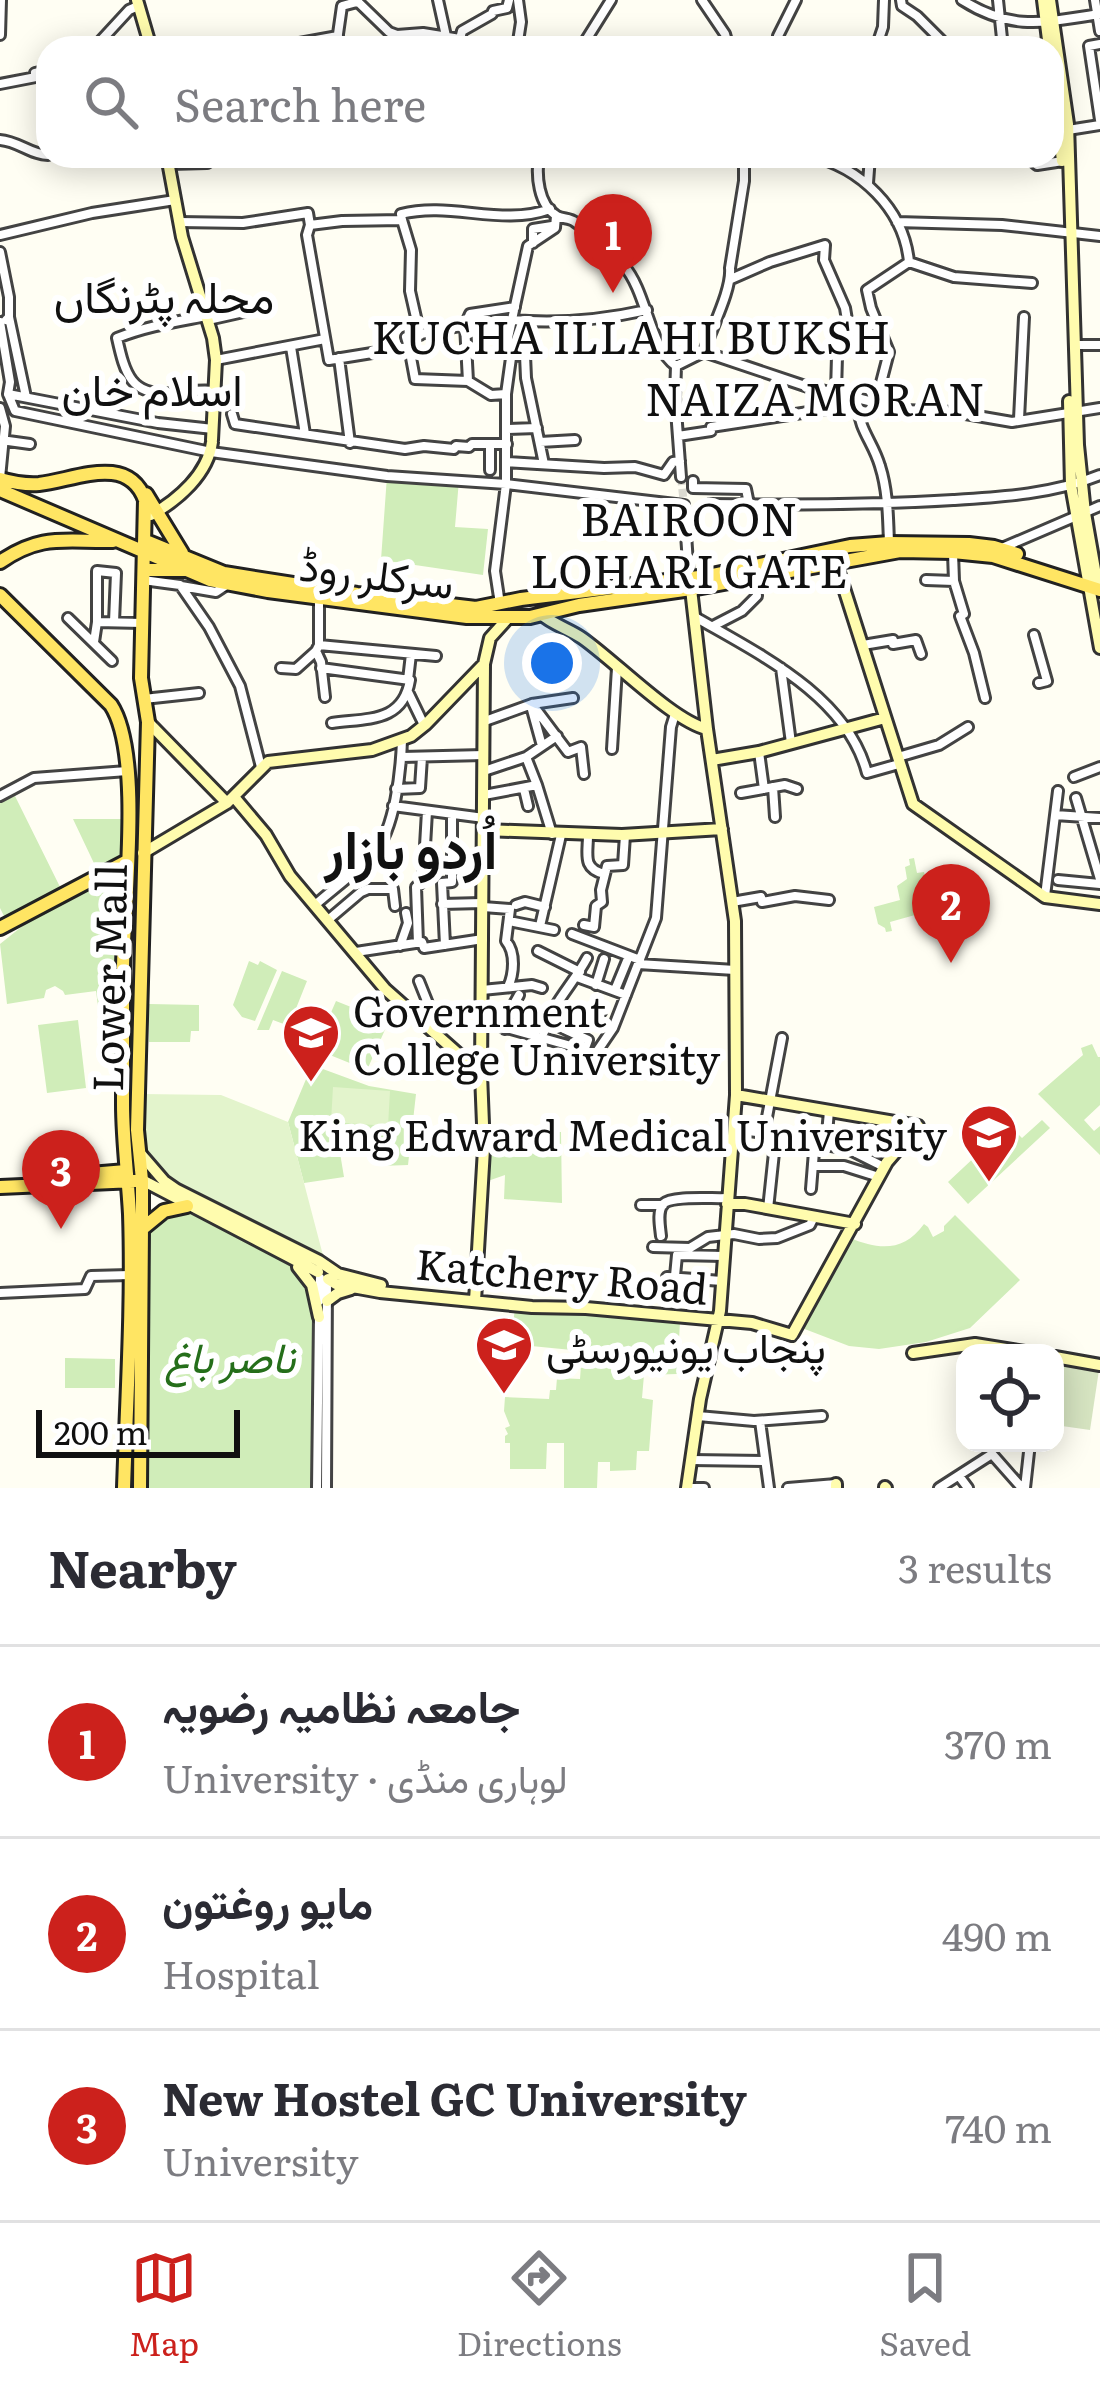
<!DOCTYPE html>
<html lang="en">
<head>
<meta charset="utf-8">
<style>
	body { margin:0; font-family:Literata,Vazirmatn,serif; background:#f2f2f3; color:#2b2b33 }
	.controls { position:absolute; right:36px; bottom:36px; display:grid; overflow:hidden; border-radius:24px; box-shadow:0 6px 30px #0003 }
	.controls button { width:108px; height:108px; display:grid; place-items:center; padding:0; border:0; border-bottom:3px solid #e1e1e2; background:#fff; color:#2b2b33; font:60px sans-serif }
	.scale { position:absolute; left:36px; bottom:30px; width:204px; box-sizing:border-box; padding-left:12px; border:6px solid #101010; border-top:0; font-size:33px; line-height:42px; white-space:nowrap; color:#101010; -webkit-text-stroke:9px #fff; paint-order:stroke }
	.you { position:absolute; left:552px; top:663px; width:42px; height:42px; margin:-30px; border:9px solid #fff; border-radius:50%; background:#1a73e8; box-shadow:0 0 0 18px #1a73e833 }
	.badge { display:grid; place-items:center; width:78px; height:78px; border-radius:50%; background:#cc211c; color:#fff; font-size:39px; font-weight:700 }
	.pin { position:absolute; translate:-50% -99px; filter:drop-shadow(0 3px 6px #0008) }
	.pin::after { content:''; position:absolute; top:63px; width:42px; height:36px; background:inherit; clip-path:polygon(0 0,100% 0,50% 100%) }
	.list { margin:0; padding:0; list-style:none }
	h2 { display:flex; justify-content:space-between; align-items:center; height:156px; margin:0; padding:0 48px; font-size:51px }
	h2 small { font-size:39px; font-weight:400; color:#7c7c81 }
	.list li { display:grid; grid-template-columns:78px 1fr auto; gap:36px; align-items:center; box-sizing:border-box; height:192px; padding:0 48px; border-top:3px solid #e1e1e2 }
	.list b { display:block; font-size:45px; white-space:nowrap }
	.list p { margin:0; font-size:39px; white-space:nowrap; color:#7c7c81 }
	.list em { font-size:39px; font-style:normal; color:#7c7c81 }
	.icon { flex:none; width:66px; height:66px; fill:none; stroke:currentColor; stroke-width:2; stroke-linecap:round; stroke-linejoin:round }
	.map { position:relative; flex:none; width:1100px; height:1488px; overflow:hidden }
	.search { position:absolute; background:#fff; box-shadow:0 6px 30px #0003; left:36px; right:36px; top:36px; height:132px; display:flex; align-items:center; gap:30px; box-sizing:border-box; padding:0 42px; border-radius:36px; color:#7c7c81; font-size:45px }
	.sheet { height:732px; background:#fff }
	nav { display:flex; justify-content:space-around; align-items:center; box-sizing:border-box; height:168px; border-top:3px solid #e1e1e2; background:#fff; font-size:33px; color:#7c7c81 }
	nav a { display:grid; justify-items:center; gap:6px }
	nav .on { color:#cc211c }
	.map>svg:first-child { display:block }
	.green { fill:#d0edb9 }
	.cemetery { fill:#d6e4c1 }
	.pitch { fill:#e3f4cc }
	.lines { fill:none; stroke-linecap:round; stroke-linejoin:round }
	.street-tunnel { stroke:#dbdad1; stroke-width:8; stroke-dasharray:8 4; stroke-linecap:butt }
	.street-casing { stroke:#434343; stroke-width:14 }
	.secondary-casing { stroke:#323232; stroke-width:16 }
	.primary-casing { stroke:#212121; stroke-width:18 }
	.street { stroke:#fff; stroke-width:8 }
	.secondary { stroke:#fffcae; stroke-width:10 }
	.primary { stroke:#ffe563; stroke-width:12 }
	.labels { text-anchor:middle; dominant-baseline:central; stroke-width:12; stroke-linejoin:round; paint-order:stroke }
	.street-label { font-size:42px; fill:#101010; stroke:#fff }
	.poi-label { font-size:42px; fill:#101010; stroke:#fff; text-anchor:start }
	.park-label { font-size:42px; font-style:italic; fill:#256e1a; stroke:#fff }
	.neighbourhood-label { font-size:45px; fill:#101010; stroke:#fff }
	.district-label { font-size:54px; font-weight:bold; fill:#101010; stroke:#fff }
</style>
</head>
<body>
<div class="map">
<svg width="1100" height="1488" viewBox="0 0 1100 1488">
	<rect width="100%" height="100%" fill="#fffef3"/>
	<path class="green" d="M387,476l72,4 -4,47 33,2 -5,46 -102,-15z
		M15,796l49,99 -59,23 -5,-10v-105z
		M73,819h55l-1,42 -27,15z
		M914,858l3,15 7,-1 3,11 -8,3 1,6 9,-2 6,24 -17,7 -3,-6 -25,7 2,9 -6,1 -1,-4 -7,-4 -4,-17 26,-7 -3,-14 10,-7 -2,-12 5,-2 -1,-6z
		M107,881h11l4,4 -7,174 -10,1 -9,-69 -31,4 -2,-4 -8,-5 -9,4 -2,8 -37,6 -7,-60 25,-20z
		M249,961l9,4 2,-4 17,9 -22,51 -13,-4 -9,-12z
		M282,971l25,10 -18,45 -16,-6 -4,10h-12z
		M336,1001l20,8 -1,3 33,11 -21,47 -52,-21z
		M149,1004l50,1v26h-8l-1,11h-41z
		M78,1020l8,68 -39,5 -9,-68z
		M1092,1044l6,13h2v48l-16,15 10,11 6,-5v29l-62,-61 45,-39 -2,-7z
		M312,1065l57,21 47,8 -8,71 -28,1 -5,-20 -35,7 4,24 -40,6 -16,-61z
		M1042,1120l8,8 -82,76 -20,-22 61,-57 13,13z
		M561,1132l1,71 -58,-4 1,-24 -23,8 2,-50z
		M183,1208c32,16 112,48 128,78l5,137 -3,65h-169l6,-258 5,-8z
		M955,1215l65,65 -50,48 -44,14 -47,7 -30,-3 -47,-18 48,-90c29,12 54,14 74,-14l4,3 5,10 11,-6v-5z
		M515,1307l165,15 -3,52 -33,1 -2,23 11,2 -4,51h-12l-1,19 -26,1v-9h-12l-1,26h-33v-45h-17l-1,26h-36v-26h-5v-7l3,-2 -3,-6 5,-2 -6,-15 1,-14 44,2 1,-9h6l1,-12 23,1 2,-28 -71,-7z
		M65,1358l50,1v29h-50z"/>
	<path class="cemetery" d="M1055,1364l44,6 -9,60 -35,-5z"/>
	<path class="pitch" d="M333,1087l57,4 -2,35 -57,-4z
		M141,1094l80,1 67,27 37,141 -140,-74 -18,-12 -24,-24z"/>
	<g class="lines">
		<path class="street-tunnel" d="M681,477l3,28"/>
		<defs>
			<path id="street" d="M356,0l33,32 8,3 26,-2 37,6 2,-8 30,-17 1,-3 14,-3 2,-8
				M438,0l8,36
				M702,0l23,34 4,14
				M901,0l1,6 15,10 32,32
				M962,0c50,32 84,22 138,14
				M998,0l5,48
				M1095,0l5,31
				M0,35l1,-35
				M1100,44l-11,2 11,74
				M94,48l35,-38 9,-4
				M272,48l66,-12
				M336,48l6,-42 15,-4
				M517,48l4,-26 -3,-22
				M581,48l30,-48
				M776,48l2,-12 18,-36
				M876,48l7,-21 1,-27
				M0,84l36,-7 -1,-4 13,-3
				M1068,130l32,-5
				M0,140c18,1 31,15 48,15
				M539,156c-3,19 -1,49 18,60 6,3 13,2 18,6 14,9 38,32 49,44 23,26 25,81 52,100
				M810,156c50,11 94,53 99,106
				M1026,156l11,9 26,-4
				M170,164l37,-1 11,-7
				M868,183l2,-27
				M402,220l9,30 -1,41 10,44
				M179,222l64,1 65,-10 2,12 -3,10 22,125 80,-13 6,32 53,2 23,14 15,-1
				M897,222l105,3 98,11
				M310,225l32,-4 60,-1 -1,-6c50,-13 100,13 149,-5
				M0,235l92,-22 83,-13
				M533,243v-14l19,-3
				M0,252l9,45v20l-3,3
				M909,262l45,15 78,6
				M731,279l39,-17 55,-17 -1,15 21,48 3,18 -11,30 -1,36
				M206,316c-31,6 -59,10 -89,22 8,36 14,59 56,55 14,-1 27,-4 41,-2
				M9,317l17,80
				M208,320l40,-9
				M512,320c46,4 90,0 135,-10
				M0,322l10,60 -2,12 7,17 196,41 176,24 119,8 178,21 5,73
				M465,325l3,56
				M1076,345h24
				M291,347l14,87
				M409,347l-3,-10 59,-12 5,-11 45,-7
				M704,352c7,-23 28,-62 26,-84l14,-87v-25
				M704,352l104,35 49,11v6l-16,3 -2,-14
				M510,356l15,-1 1,23 18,86
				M339,358l11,85
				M216,360l109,-21
				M676,366l-1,31 6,80
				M676,366l28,-14
				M8,394l150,29 55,6
				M857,398l47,12 50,2 58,10 88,-14
				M876,402l13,-50 -18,-44 -4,-18 42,-28
				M857,404c3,28 16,38 23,62 8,25 8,51 9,77
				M0,408l5,18 -5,52
				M232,414l3,10 170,25 19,-3 30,3 2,-3 13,1 3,-3h35
				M1019,419l5,-102
				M507,429l30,-1
				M678,436l33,-5v-4l130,-20
				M1,440l29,4
				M540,442l35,-2
				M490,444v26
				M506,462l98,6 31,-1 29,8 9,-13 7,-1
				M693,481v7l53,1 3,15
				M710,504c81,1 162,1 243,-4 49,-3 101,-6 147,-25
				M1002,548l98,-42
				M953,553l1,28 10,33 -4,2 14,37 11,45
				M143,580l37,5 29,42 31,59 21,81
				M926,580l28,1
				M181,586l35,6 12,-8
				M319,598v47l117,11
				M500,604l-5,-33 11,-87v-90l5,-36 -3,-20 20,-92 27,-18 1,-12
				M695,617c64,37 152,79 172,156l32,-9
				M68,618l44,43
				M97,622l45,1
				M713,626l29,-15 15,-15 -1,-9
				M1034,635l13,46 -8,2
				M94,642l3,-20v-51l19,2 -2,49
				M863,645l30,-5v4l23,-4 5,14
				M316,651l5,11 4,35
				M281,668l15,1 20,-18 3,-6
				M321,668l89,12c-7,43 -43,38 -78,43
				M781,668l10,75
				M408,680l3,-26
				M408,692l16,33
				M144,699l55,-6
				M532,704l36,48 13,-5 3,27
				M531,706l11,40
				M485,721l47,-17 41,-6
				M612,749l5,-81
				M759,752l5,37
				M402,757l82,-2
				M898,757l41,-12 29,-18
				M484,771l42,-14 31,-21
				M1074,777l26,-10
				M537,785l15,49
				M773,787l2,30
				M396,789l24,-1 2,-31
				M524,789l4,17
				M741,793l44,-8 12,4
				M484,795l53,-10 -11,-28
				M0,796l34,-18 93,-7
				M1076,798l24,81
				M393,806l91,12
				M1055,815l45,3
				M588,835c0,20 -6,33 16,39
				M1058,880l42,4
				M1045,896l13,-105
				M732,902l29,-5 1,5 33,-6 34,4
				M442,904l40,-1
				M315,905c19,-17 42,-33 59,-52 21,-24 27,-82 28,-113
				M516,905l9,-3 20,5
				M483,907l27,2 -4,32c10,12 8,33 2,46
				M328,920l33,-28 7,-3h25l2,17
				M514,922l40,8
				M584,925l10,2 2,-21 6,-4 -1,-12 6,-24 16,-1 2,-30
				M540,926l21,-91
				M572,934l68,26
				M418,943l-2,-56 7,-6 4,-70
				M445,945l-3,-62 10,-1v-68
				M400,946l8,-23 -2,-10
				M538,951l42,21
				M356,952l66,-10 2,6 59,-9
				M638,964l97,6
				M577,977l49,18
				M419,981l10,25 7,8 3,8
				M596,985l8,-26
				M482,990l50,-5 10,3
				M615,990l14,-34
				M482,1021l114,32 17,-25 43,-110 15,-191 4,-13
				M438,1022l24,-2
				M505,1029l4,-16 10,-18
				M544,1032c7,-27 30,-49 43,-74
				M584,1051l4,-11 -28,-13 7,-15h34
				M829,1111l-3,34 22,4 36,18
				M733,1129l94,12
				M764,1133l18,-95
				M813,1166h31l35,11
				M811,1189l4,-50
				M641,1205h22
				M768,1209l8,-75
				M661,1236c-1,-10 -4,-24 2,-32 9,-9 51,-5 64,-6
				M653,1247l37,1 18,-11 26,-3 25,5 18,-1 33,-13 4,-8
				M675,1276l2,-21 47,1
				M667,1277l55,4
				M0,1293l85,-4 6,-13 39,-1
				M319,1301l1,-23
				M698,1416l56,5 68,-5
				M760,1421l9,67
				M691,1460l74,1
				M959,1476l9,12
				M317,1488l2,-172
				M326,1488l1,-208
				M687,1488h17
				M788,1488l48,-4
				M939,1488l53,-34 30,34
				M1025,1488l5,-45"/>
			<path id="secondary" d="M137,0l14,48
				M1043,0l6,48
				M1050,0l18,124 10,321 7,68 12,68 -8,6
				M1052,75l10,86
				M167,156l15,81 31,101 3,22 -4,80
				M1069,401l2,84 29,163
				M151,515c27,-15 57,-41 61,-73
				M834,557l79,247 132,93 55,7
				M541,614c11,10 28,15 41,24 33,23 91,83 125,91
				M148,722l79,81
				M712,760l47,-8 126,-34
				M234,797l32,38 24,41 95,113 96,85
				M484,830l138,5 100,-6
				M143,853l84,-50 41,-41 104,-12 39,-14 15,-12 58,-60 6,-26 18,-20
				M736,1095l182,31
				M139,1152l25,29 13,9 142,71 19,13 43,11
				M142,1180l176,92
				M727,1204h18l110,20
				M298,1267l14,18 7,32
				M328,1279l8,5 44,8 152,15 54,1 166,15 40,12 95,-173 31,-36
				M327,1301l11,-8 13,-4
				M475,1301l9,-152 -3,-75 3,-410
				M913,1353l62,-9 56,9
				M1055,1357l45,8
				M836,1484v4
				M885,1487l1,1
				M687,1488l13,-89 20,-88 16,-216 -1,-174 -28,-192 -16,-140"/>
			<path id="primary" d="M0,479c14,4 25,6 39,5 36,-4 89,-31 106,16l-4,178 7,44 -11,408 5,50v46l-2,262
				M0,490l210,90 58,11 199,26h63l49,-12 112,-16 209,-38 53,1 40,4 107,34
				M146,494l36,59
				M146,541l78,32 133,21 119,14 45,-9 186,-23 143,-30 39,-3 80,1 25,3 23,7
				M0,562c42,-29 65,-20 113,-21
				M144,570h42
				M0,595l111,110c32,49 13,199 12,262 0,45 0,91 0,137 0,37 5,73 7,110 3,91 -3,183 -6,274
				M0,928l127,-67
				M55,1177l71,-6
				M0,1187l135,-6
				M142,1229l22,-18 23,-5"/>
		</defs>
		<use href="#street" class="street-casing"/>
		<use href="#secondary" class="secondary-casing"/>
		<use href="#primary" class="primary-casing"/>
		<use href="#street" class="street"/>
		<use href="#secondary" class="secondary"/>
		<use href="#primary" class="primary"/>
	</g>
	<defs>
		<symbol id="university-pin" viewBox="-11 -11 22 30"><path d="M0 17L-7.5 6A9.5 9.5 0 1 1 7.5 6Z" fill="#cc211c" stroke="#fff"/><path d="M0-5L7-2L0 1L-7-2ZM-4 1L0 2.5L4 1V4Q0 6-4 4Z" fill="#fff"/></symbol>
	</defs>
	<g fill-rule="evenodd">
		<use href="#university-pin" x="278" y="1000" width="66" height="90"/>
		<use href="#university-pin" x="956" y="1100" width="66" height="90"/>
		<use href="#university-pin" x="471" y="1312" width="66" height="90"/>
	</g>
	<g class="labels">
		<g class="street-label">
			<text transform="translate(377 572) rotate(7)">سرکلر روڈ</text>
			<text transform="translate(107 978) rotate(-89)">Lower Mall</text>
			<text transform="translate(562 1274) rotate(5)">Katchery Road</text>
		</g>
		<g class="poi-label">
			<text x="353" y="1009">Government<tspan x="353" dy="48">College University</tspan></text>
			<text x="947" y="1133" text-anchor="end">King Edward Medical University</text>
			<text x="546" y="1345">پنجاب یونیورسٹی</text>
		</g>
		<g class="park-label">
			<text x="230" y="1355">ناصر باغ</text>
		</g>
		<g class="neighbourhood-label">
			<text x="164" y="293">محلہ پٹرنگاں</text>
			<text x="631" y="334">KUCHA ILLAHI BUKSH</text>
			<text x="152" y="386">اسلام خان</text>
			<text x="815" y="396">NAIZA MORAN</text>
			<text x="689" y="516">BAIROON<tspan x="689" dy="52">LOHARI GATE</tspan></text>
		</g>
		<g class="district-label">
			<text x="411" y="845">اُردو بازار</text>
		</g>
	</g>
</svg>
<div class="controls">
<button><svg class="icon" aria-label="locate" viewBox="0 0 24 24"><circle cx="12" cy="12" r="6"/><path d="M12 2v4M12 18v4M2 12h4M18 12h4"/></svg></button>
</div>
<div class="scale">200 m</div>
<div class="you"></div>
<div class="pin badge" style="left:613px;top:293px">1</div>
<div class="pin badge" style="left:951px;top:963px">2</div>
<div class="pin badge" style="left:61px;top:1229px">3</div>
<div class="search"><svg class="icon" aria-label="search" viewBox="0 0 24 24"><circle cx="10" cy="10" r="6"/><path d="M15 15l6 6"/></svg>Search here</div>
</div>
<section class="sheet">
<h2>Nearby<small>3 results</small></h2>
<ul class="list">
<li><span class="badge">1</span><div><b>جامعہ نظامیہ رضویہ</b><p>University · لوہاری منڈی</p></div><em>370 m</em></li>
<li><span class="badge">2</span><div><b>مایو روغتون</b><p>Hospital</p></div><em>490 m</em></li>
<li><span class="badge">3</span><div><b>New Hostel GC University</b><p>University</p></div><em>740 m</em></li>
</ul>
</section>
<nav>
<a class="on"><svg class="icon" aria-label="map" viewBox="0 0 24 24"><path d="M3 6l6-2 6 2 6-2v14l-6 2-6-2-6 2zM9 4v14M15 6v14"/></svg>Map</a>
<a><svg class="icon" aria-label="directions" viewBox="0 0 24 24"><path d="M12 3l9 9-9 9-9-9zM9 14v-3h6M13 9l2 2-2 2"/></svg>Directions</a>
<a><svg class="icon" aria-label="saved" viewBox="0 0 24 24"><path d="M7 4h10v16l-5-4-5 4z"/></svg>Saved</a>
</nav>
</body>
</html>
